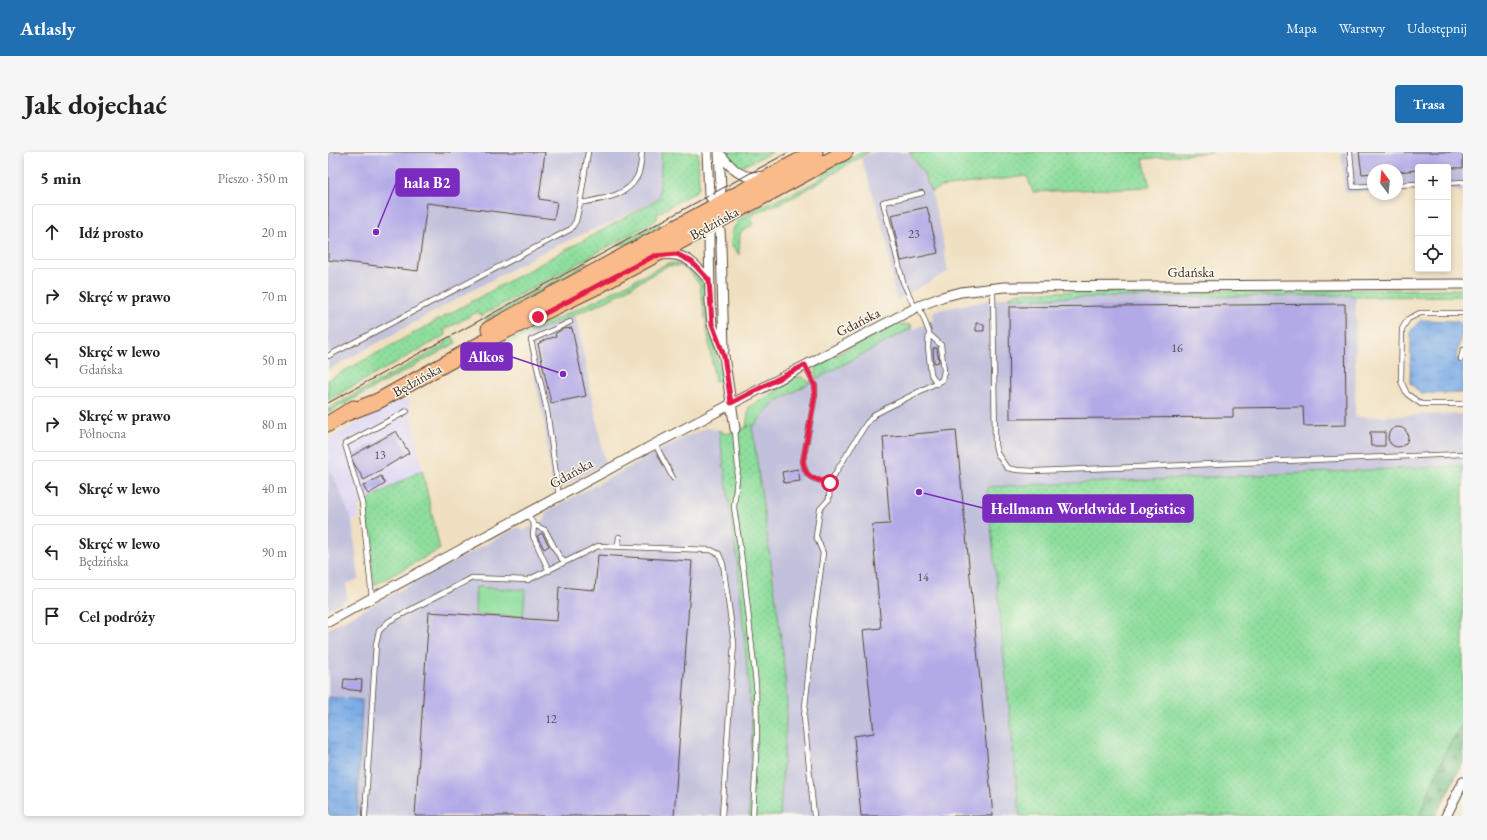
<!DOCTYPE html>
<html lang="pl">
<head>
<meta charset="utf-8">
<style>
	body { margin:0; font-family:"EB Garamond",serif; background:#f6f6f6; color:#222 }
	.controls { position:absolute; right:12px; top:12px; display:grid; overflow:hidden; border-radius:4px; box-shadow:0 2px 6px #0003 }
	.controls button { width:36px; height:36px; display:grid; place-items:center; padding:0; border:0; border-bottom:1px solid #e0e0e0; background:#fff; color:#222; font:20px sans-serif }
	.compass { position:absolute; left:1039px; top:12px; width:36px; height:36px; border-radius:50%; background:#fff; box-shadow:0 2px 6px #0003; rotate:344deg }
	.stop { position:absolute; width:12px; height:12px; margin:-9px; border:3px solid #e11d48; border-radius:50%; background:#fff }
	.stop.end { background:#e11d48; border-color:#fff; box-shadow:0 1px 4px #0008 }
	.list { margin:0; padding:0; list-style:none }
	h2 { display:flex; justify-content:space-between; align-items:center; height:52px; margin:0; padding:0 16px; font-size:17px }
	h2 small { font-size:13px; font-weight:400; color:#767676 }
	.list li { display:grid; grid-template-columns:26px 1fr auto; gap:12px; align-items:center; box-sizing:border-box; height:56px; margin:0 8px 8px; padding:0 8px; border:1px solid #e0e0e0; border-radius:4px }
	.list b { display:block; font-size:15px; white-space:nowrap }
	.list p { margin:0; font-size:13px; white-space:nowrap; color:#767676 }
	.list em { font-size:13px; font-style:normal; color:#767676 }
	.icon { flex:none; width:22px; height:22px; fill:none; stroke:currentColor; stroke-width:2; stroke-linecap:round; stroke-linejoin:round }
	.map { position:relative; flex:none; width:1135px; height:664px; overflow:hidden; border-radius:4px }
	header { display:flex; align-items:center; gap:24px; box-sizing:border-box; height:56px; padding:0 20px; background:#1f6fb2; color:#fff }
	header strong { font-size:19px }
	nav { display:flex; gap:22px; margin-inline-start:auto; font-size:14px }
	.intro { display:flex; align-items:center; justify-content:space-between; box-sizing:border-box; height:96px; padding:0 24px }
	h1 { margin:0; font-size:28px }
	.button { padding:10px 18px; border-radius:4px; background:#1f6fb2; color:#fff; font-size:14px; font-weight:700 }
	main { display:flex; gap:24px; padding:0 24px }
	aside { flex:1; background:#fff; border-radius:4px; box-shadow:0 2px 6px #0003 }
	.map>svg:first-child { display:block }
	.built { fill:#dcd5f6 }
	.industrial { fill:#c2c1dc }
	.grass { fill:url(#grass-dots); stroke:#64845e }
	.forest { fill:url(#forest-firs); stroke:#567451 }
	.pitch { fill:#8ede9d; stroke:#64845e }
	.water { fill:url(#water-ripples); stroke:#5c6a82 }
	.building { fill:#b2aae7 }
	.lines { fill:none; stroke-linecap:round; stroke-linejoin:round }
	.service-casing { stroke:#564536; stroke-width:6 }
	.minor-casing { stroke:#564536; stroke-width:11 }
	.primary-casing { stroke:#564536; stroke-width:17 }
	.service { stroke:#fff; stroke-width:4.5 }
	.minor { stroke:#fff; stroke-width:9 }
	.primary { stroke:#fabb8b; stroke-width:15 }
	.tram { stroke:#3b2a1e; stroke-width:1 }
	.route { stroke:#e11d48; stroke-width:5 }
	.labels { text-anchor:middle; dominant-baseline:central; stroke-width:3; stroke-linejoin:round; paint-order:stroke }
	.number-label { font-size:12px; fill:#594a50 }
	.street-label { font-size:14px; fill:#3b2a1e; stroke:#fbf7ec }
	.leader { fill:none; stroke:#7b2cbf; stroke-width:1.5 }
	.callout-dot { fill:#7b2cbf; stroke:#fbf7ec; stroke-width:1.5 }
	.callout { fill:#7b2cbf; stroke:#7b2cbf; stroke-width:1.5 }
	.callout-label { font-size:15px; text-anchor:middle; font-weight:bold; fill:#fff }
</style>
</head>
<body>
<header>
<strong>Atlasly</strong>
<nav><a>Mapa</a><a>Warstwy</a><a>Udostępnij</a></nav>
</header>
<div class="intro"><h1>Jak dojechać</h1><a class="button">Trasa</a></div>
<main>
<aside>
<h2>5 min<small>Pieszo · 350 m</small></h2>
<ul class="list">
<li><svg class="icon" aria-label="ahead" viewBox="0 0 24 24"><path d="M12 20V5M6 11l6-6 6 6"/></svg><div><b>Idź prosto</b></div><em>20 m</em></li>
<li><svg class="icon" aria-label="right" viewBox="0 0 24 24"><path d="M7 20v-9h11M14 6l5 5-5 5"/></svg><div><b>Skręć w prawo</b></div><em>70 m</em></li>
<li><svg class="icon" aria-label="left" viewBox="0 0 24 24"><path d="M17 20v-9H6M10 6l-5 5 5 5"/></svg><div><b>Skręć w lewo</b><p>Gdańska</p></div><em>50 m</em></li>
<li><svg class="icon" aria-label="right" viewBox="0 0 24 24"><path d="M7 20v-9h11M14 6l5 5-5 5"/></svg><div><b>Skręć w prawo</b><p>Północna</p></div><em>80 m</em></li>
<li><svg class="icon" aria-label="left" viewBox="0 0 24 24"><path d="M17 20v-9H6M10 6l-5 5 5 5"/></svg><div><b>Skręć w lewo</b></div><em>40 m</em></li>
<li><svg class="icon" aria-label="left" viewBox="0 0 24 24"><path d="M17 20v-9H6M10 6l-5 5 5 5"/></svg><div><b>Skręć w lewo</b><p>Będzińska</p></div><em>90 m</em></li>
<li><svg class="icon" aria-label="arrive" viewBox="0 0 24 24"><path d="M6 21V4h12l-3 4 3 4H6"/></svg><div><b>Cel podróży</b></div></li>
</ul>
</aside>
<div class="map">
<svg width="1135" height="664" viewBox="0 0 1135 664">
	<defs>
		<pattern id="grass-dots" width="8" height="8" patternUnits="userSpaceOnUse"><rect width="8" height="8" fill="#8ede9d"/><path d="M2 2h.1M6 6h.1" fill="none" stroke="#7bbf87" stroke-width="1.8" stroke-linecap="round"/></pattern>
		<pattern id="forest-firs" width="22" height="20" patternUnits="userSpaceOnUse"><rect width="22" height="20" fill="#72bd84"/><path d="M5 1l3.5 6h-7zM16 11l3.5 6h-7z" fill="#5f9a6b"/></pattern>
		<pattern id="water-ripples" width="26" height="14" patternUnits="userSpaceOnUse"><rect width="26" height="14" fill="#7cabe6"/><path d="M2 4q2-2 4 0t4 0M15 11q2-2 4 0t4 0" fill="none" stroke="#678bba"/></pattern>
	</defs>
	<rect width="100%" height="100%" fill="#fbf7ec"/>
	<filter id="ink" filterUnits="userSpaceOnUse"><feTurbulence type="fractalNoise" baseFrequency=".025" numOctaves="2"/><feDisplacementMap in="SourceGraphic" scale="8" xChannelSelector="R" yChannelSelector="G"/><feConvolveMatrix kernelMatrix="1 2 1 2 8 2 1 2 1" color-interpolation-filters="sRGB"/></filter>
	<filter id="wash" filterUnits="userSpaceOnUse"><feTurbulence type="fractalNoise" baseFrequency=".012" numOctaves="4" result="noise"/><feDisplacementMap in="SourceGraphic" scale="16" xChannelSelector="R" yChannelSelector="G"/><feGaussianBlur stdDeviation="0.9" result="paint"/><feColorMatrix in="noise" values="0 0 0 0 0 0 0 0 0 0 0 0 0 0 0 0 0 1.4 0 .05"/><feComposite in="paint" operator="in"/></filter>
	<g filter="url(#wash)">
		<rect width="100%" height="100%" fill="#f0e0c1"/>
		<path class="built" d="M80,244l14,74 -64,36 1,12 -7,3 -14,-35 -10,-19v-28z"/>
		<path class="industrial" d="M0,0h335l-4,47 -51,25 -17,6 -54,25 -209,115z
			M545,0h36l13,18 9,22 10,37 5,32 2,11 -52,28 -11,-67 -24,-75z
			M1013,0h122v41l-15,-5v-21h-30v22l-21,1v-20h-24v22l-28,1z
			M1028,139l-1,126 108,-3v52l-476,21 33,329h-240l7,-112 -4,-51 -31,-229 18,-22 139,-76 6,3 18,-9 1,-9 77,-15z
			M247,161l30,150 -52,29 -10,-77 -18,-78z
			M379,276l12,2 19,137 14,156 -3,93h-421v-187l190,-102 5,4 21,-11 2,-8 139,-75z
			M0,315l10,19 14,35 7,58 -13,5 1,15 -19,10z"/>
		<path class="grass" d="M334,0h36l1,35 -3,4 -39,23v4l-2,3 -174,95 -4,-4 -33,18 2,5 -118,65v-20l331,-181z
			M398,0h47l-35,16 -6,-5z
			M532,0h9l-75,45 -41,17 -1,11 -12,8 -1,22 -8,-11 1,-13 6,-10 23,-15 35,-14 22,-12 11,-10z
			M581,0h304l-70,7 7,28 -117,5 -6,-16 -86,11 -10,5 -9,-22z
			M329,72l4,1v2c-13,8 -28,18 -44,18z
			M260,110c-6,11 -84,50 -102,58l-1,-1z
			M346,111l9,2 9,6 2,-2 11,18 3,32 14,61 -7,1 -15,-96 -9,-12 -10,-7h-14l-60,35 -113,48 2,-3 103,-47 67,-35z
			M1135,137v7l-107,1 -6,-2 -342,3 11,-6z
			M568,172l16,1 -2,4 -94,50v-11l4,-5z
			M125,185l3,6 -128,70v-4l117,-64v-3z
			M467,225h8l7,6 -37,20 -18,22h-3l31,228 4,51 -7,112h-31l3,-93 -14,-156 -19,-137 7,4 22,-7 2,-2 -4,2 3,-20 31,-18 -1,-4z
			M1135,314v257l-16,25 -28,68h-399l-33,-329z
			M94,318l18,79 -66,36 -9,-84z"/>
		<path class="forest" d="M1135,571v40l-28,53h-16l28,-68z"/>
		<path class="pitch" d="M148,435l49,3 -2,27 -48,-3z"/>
		<path class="water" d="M1093,168l37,1 5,5 -7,32 7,2v33h-42l-11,-10 1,-53z
			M0,545l34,3 -5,116h-29z"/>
		<g id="blocks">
			<path class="building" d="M0,0h217l-6,47 18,3 -3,17 -127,-16 -9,68 -90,-11z
				M1031,0h104v16l-45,-1v3l-21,2v-2h-24v3l-11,1z
				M599,55l11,46 -37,8 -10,-46z
				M1017,152l1,121 -42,1 -1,-19 -70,1v9l-223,2 -1,-112z
				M648,171l8,1v7h-8z
				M244,176l14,68 -35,7 -13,-59 8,-5 10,-2 -1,-3 8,-5z
				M605,196h4l2,14 -5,1z
				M1060 285a10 10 0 1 1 20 0a10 10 0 1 1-20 0Z
				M628,278l37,386h-132l-7,-80 20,-3 -11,-103 18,-2 -9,-103 18,-1 -7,-87z
				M68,279l13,22 -45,27 -14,-23z
				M1042,280h15v14h-14z
				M470,317l2,12 -16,2 -2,-11z
				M53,324l4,8 -17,10 -5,-8z
				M214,381l7,13 -5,3 -7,-13z
				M270,403l94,6 -18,255h-259l14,-204 128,9 2,-34 36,3z
				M16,527l18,1 -1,11 -18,-2z"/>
		</g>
	</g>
	<g filter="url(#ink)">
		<use href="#blocks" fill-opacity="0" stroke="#564536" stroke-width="1"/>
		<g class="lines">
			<defs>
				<path id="service" d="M1022,0l3,35 20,-1
					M1120,31l15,-1
					M1069,33l21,-1
					M252,51l8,-51
					M665,136l2,157 2,8 10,15 10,2 18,1 428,-17
					M591,154l10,26 -1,15 3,27 6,10
					M587,156l-12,-26 -20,-80 39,-9
					M1135,161h-43l-12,6 -6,10 -1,52 6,13 14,10h42
					M0,204l243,-127 5,-8 4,-18c21,-4 47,-6 57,-26 4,-7 4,-17 5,-25
					M1133,207l2,-9
					M477,214l10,20v9l-12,66c2,18 11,18 27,22
					M407,277l3,39 -4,39 10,67 12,110 1,50 -4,82
					M327,292l18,34
					M231,344l-12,-85 -16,-71 39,-18
					M199,361l7,12 11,5 13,24 6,8
					M206,373l-1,11 16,35
					M290,393l1,-8
					M44,446l-10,-95 -17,-59 62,-33
					M37,664l11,-172 3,-13 10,-10 83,-43 56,2 70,-34 113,4 8,4 4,10 11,79 -12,173
					M486,664l-10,-99 10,-98 9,-66 -7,-17 4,-27 9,-10 1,-16 6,-11 30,-48 9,-10 67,-34 2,-9 -3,-26 -11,-10"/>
				<path id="minor" d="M379,0l2,43 7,10
					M391,1c15,18 22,27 47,23
					M388,56l5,-19 -2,-37
					M386,71l6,8 1,14 3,105
					M386,72l-5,10 1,67 2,23 12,32 11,73
					M333,103c24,-3 33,8 48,25
					M0,470l327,-178 264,-138 23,-9 19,-5 43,-5 459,-3
					M1118,664l17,-34"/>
				<path id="primary" d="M161,177l326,-177
					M19,261l31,-12 119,-66 101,-49 247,-134
					M0,272l26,-16"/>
			</defs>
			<use href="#service" class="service-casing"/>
			<use href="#minor" class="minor-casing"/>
			<use href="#primary" class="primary-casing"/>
			<use href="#service" class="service"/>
			<use href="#minor" class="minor"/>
			<use href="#primary" class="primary"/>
			<path class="tram" d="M0,251l461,-251"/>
		</g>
	</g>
	<g class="lines" filter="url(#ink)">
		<path class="route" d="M210,165l116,-61 23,-2 15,8 17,18 3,44 12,32 7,47 74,-38 10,21v9l-12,66c2,18 11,18 27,22"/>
	</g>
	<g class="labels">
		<g class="number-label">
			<text x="586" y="82">23</text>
			<text x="849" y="196">16</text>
			<text x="52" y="303">13</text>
			<text x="595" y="425">14</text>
			<text x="223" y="567">12</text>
		</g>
		<g class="street-label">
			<text transform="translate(386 71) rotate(-29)">Będzińska</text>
			<text x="863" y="120">Gdańska</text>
			<text transform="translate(530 170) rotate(-27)">Gdańska</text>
			<text transform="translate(89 228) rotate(-29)">Będzińska</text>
			<text transform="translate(243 321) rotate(-29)">Gdańska</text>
		</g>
	</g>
	<path class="leader" d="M48 80L68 31M235 222L184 205M591 340L655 356"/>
	<g class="callout-dot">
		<circle cx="48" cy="80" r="4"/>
		<circle cx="235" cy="222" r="4"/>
		<circle cx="591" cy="340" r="4"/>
	</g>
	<g class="callout">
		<rect x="68" y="17" width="63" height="27" rx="4"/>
		<rect x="133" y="191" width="51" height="27" rx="4"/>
		<rect x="655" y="343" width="210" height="27" rx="4"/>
	</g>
	<g class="callout-label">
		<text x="99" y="36">hala B2</text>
		<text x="158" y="210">Alkos</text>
		<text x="760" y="362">Hellmann Worldwide Logistics</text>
	</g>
</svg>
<div class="controls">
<button>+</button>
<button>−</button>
<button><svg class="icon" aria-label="locate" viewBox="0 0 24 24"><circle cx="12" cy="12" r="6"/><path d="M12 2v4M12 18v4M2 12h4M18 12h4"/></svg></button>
</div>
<svg class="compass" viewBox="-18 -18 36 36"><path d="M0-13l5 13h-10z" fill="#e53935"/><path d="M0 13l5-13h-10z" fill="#767676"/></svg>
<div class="stop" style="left:502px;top:331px"></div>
<div class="stop end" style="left:210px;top:165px"></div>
</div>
</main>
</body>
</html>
